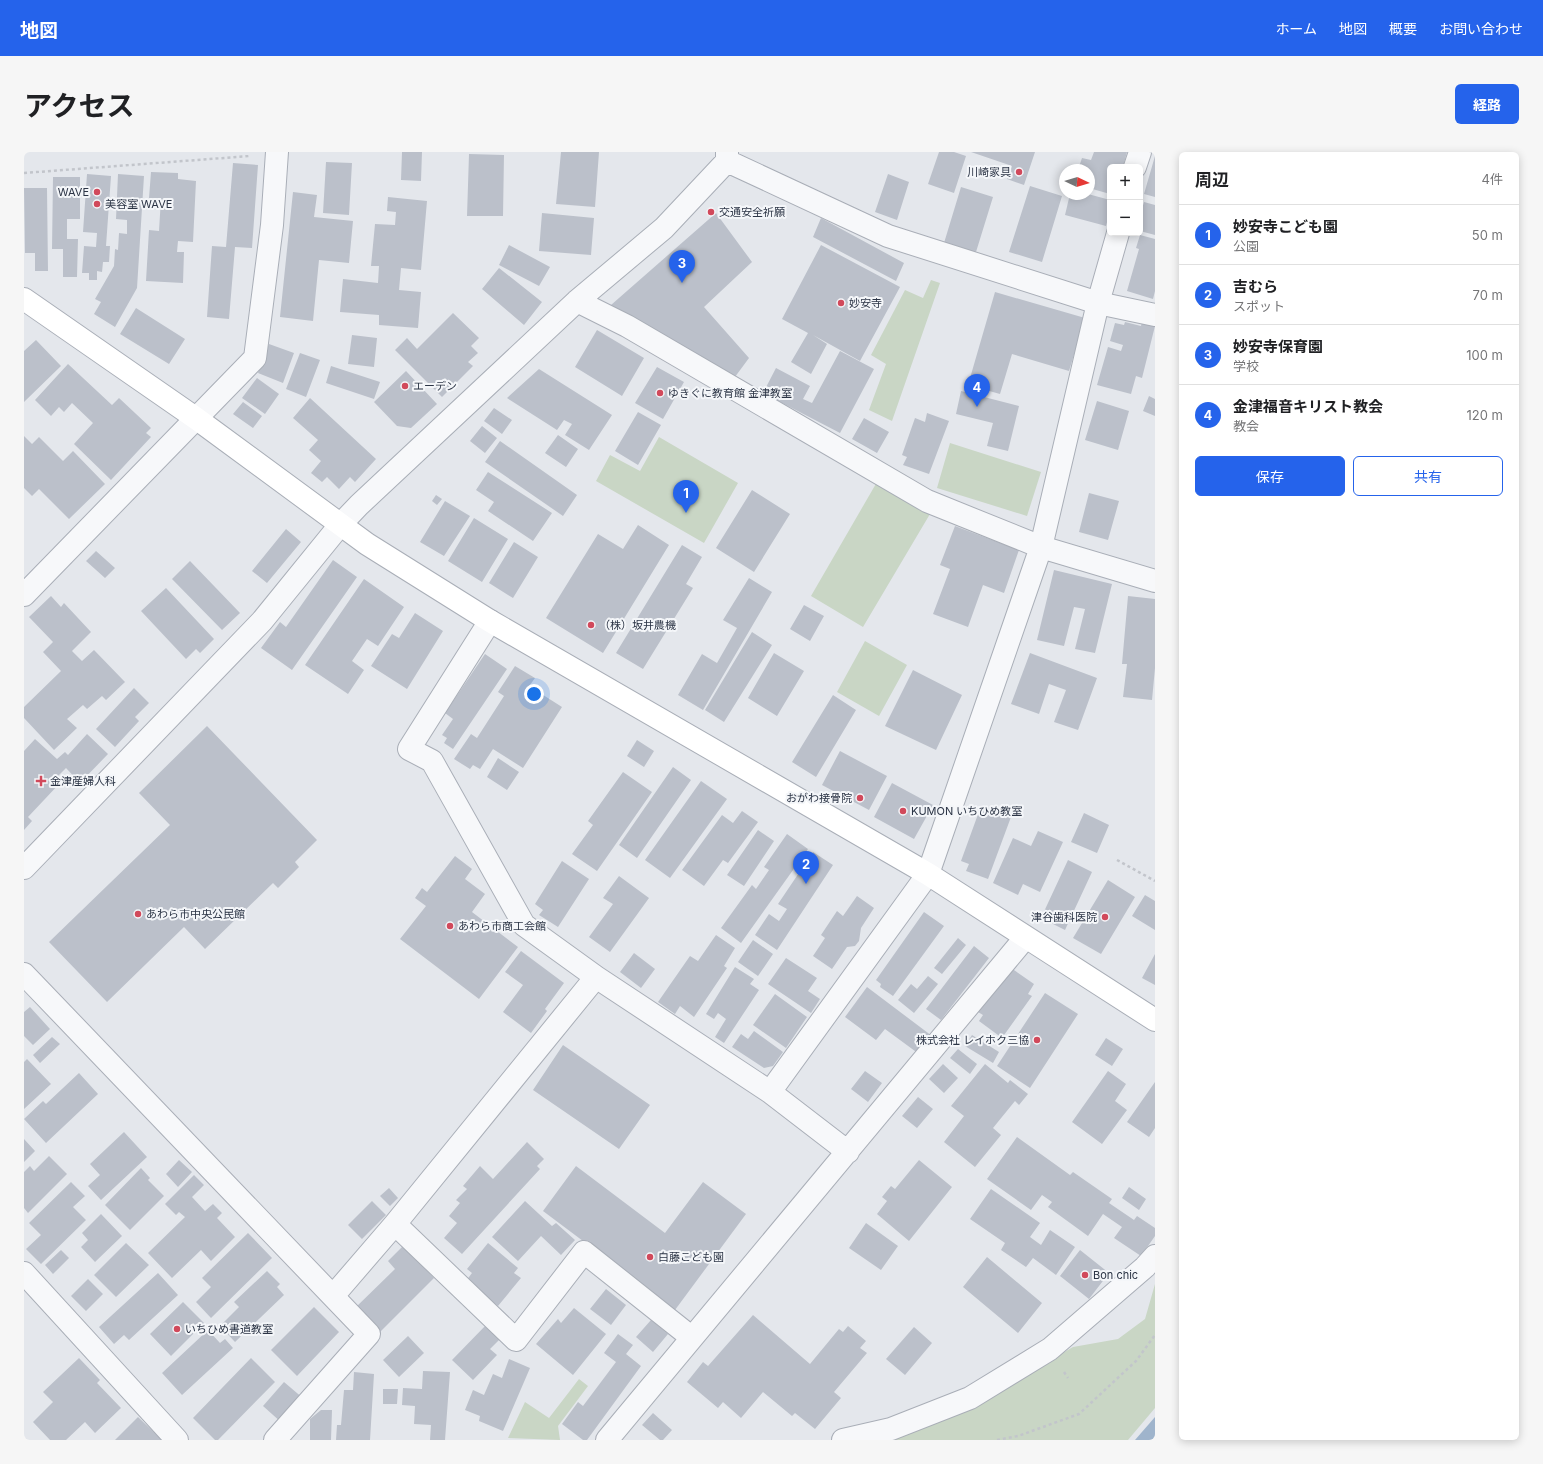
<!DOCTYPE html>
<html lang="ja">
<head>
<meta charset="utf-8">
<style>
	body { margin:0; font-family:Inter,"Noto Sans JP",sans-serif; background:#f6f6f6; color:#202124 }
	.controls { position:absolute; right:12px; top:12px; display:grid; overflow:hidden; border-radius:6px; box-shadow:0 2px 10px #0003 }
	.controls button { width:36px; height:36px; display:grid; place-items:center; padding:0; border:0; border-bottom:1px solid #e0e0e0; background:#fff; color:#202124; font:20px sans-serif }
	.compass { position:absolute; left:1035px; top:12px; width:36px; height:36px; border-radius:50%; background:#fff; box-shadow:0 2px 10px #0003; rotate:94deg }
	.you { position:absolute; left:510px; top:542px; width:14px; height:14px; margin:-10px; border:3px solid #fff; border-radius:50%; background:#1a73e8; box-shadow:0 0 0 6px #1a73e833 }
	.badge { display:grid; place-items:center; width:26px; height:26px; border-radius:50%; background:#2563eb; color:#fff; font-size:13px; font-weight:700 }
	.pin { position:absolute; translate:-50% -33px; filter:drop-shadow(0 1px 2px #0008) }
	.pin::after { content:''; position:absolute; top:21px; width:14px; height:12px; background:inherit; clip-path:polygon(0 0,100% 0,50% 100%) }
	.list { margin:0; padding:0; list-style:none }
	h2 { display:flex; justify-content:space-between; align-items:center; height:52px; margin:0; padding:0 16px; font-size:17px }
	h2 small { font-size:13px; font-weight:400; color:#757577 }
	.list li { display:grid; grid-template-columns:26px 1fr auto; gap:12px; align-items:center; box-sizing:border-box; height:60px; padding:0 16px; border-top:1px solid #e0e0e0 }
	.list b { display:block; font-size:15px; white-space:nowrap }
	.list p { margin:0; font-size:13px; white-space:nowrap; color:#757577 }
	.list em { font-size:13px; font-style:normal; color:#757577 }
	.actions { display:flex; gap:8px; padding:12px 16px }
	.actions a { flex:1; padding:9px 0; border:1px solid #2563eb; border-radius:6px; text-align:center; font-size:14px; color:#2563eb }
	.actions .main { background:#2563eb; color:#fff }
	.map { position:relative; flex:none; width:1131px; height:1288px; overflow:hidden; border-radius:6px }
	header { display:flex; align-items:center; gap:24px; box-sizing:border-box; height:56px; padding:0 20px; background:#2563eb; color:#fff }
	header strong { font-size:19px }
	nav { display:flex; gap:22px; margin-inline-start:auto; font-size:14px }
	.intro { display:flex; align-items:center; justify-content:space-between; box-sizing:border-box; height:96px; padding:0 24px }
	h1 { margin:0; font-size:28px }
	.button { padding:10px 18px; border-radius:6px; background:#2563eb; color:#fff; font-size:14px; font-weight:700 }
	main { display:flex; gap:24px; padding:0 24px }
	aside { flex:1; background:#fff; border-radius:6px; box-shadow:0 2px 10px #0003 }
	.map>svg:first-child { display:block }
	.green { fill:#c9d6c5 }
	.water { fill:#9fb4cc }
	.building { fill:#bbc0ca }
	.lines { fill:none; stroke-linecap:round; stroke-linejoin:round }
	.street-casing { stroke:#a9aeb7; stroke-width:24 }
	.secondary-casing { stroke:#a9aeb7; stroke-width:24 }
	.path { stroke:#c2c5cb; stroke-width:2.5; stroke-dasharray:3 3; stroke-linecap:butt }
	.street { stroke:#f7f8fa; stroke-width:22 }
	.secondary { stroke:#fff; stroke-width:22 }
	.poi-dot { fill:#d1495b; stroke:#f4f6f9; stroke-width:1.5 }
	.labels { text-anchor:middle; dominant-baseline:central; stroke-width:4; stroke-linejoin:round; paint-order:stroke }
	.poi-label { font-size:11px; fill:#2b3445; stroke:#f4f6f9; text-anchor:start }
</style>
</head>
<body>
<header>
<strong>地図</strong>
<nav><a>ホーム</a><a>地図</a><a>概要</a><a>お問い合わせ</a></nav>
</header>
<div class="intro"><h1>アクセス</h1><a class="button">経路</a></div>
<main>
<div class="map">
<svg width="1131" height="1288" viewBox="0 0 1131 1288">
	<rect width="100%" height="100%" fill="#e4e7ec"/>
	<path class="green" d="M907,128l9,3 -48,138 -23,-11 17,-46 -15,-9 34,-65 18,8z
		M635,285l79,46 -34,60 -108,-62 14,-26 30,16z
		M926,291l91,29 -14,44 -90,-28z
		M853,330l53,32 -67,113 -52,-31z
		M841,489l42,24 -28,51 -42,-24z
		M1131,1132v124l-27,32h-257l81,-23 121,-70 45,-8 27,-20z
		M555,1227l9,7 -30,40 2,14 -52,-2 17,-36 24,16z"/>
	<path class="water" d="M1131,1265v23h-20z"/>
	<path class="building" d="M378,0h20l-1,29 -20,-1z
		M537,0h38l-4,55 -39,-3z
		M915,0h15l12,4 -12,37 -26,-9z
		M947,0h64l-11,33 -17,-6 5,-13z
		M1070,0h33l-4,15h-13v27l-21,-6v-18h-11l4,-12 9,2z
		M445,2l35,1 -1,61h-36z
		M1131,4v41l-11,-3z
		M302,10l26,1 -3,52 -26,-2z
		M209,11l25,2 -6,83 -17,-1 -6,72 -22,-2 5,-71 14,1z
		M127,20l27,1v6l18,2 -3,61 -15,-1 -1,11h7l-1,31 -37,-2 3,-51 10,1 2,-33h-12z
		M63,22l24,2 -5,70h4l-1,16h-6l-1,10 -5,-1v9h-8v-7h-7l2,-27 12,1 1,-14 -14,-1z
		M94,22l26,2 -7,112 -22,39 -21,-13 7,-12 -6,-3 19,-33 1,-17 3,1 1,-17 8,1v-14l-11,-1z
		M864,22l21,8 -12,38 -22,-8z
		M29,25h27v42h-13v20h11l-1,38h-14v-28h-11z
		M1006,34l32,10 -20,66 -33,-10z
		M937,35l32,10 -17,55 -32,-9z
		M0,36h23l1,83h-13v-18h-10z
		M269,40l24,3 -3,22 39,4 -4,42 -30,-3 -6,61 -33,-4z
		M1046,42h18l22,6v11l-4,15 -41,-11z
		M364,45l39,4 -6,69 -20,-2 -2,22 22,2 -3,36 -39,-3v-10l-39,-3 3,-33 35,4 1,-17h-8l4,-42 20,1 1,-13 -9,-1z
		M1120,50l11,3v30l-15,-4v-15z
		M518,61l52,5 -3,37 -52,-4z
		M692,61l36,49 -48,45 45,51 -17,23 -121,-76z
		M797,66l83,45 -8,18 -83,-44z
		M1116,83l15,4v52l-2,8 -26,-8 12,-42 -3,-1z
		M485,93l41,22 -11,19 -40,-21z
		M797,93l79,42 -40,74 -47,-26 14,9 -16,30 -20,-12 17,-29 -26,-14z
		M475,116l43,34 -18,23 -42,-36z
		M971,140l90,26 -16,53 -57,-17 -12,40 -32,-9z
		M112,156l49,31 -16,25 -49,-30z
		M429,161l26,25 -8,8 7,7 -10,9 5,4 -31,31 -47,-47 12,-12 10,11z
		M1101,170l16,4 1,-4 13,4 -13,52 -6,-2 -5,18 -34,-9 11,-38 13,4 2,-6 -13,-4 5,-18 9,2z
		M573,178l47,28 -22,38 -47,-29z
		M328,183l25,3 -3,29 -26,-3z
		M12,188l25,26 -37,36v-51z
		M245,192l25,9 -11,30 -25,-10z
		M816,199l34,18 -34,64 -77,-40 13,-25 34,18 -7,13 9,4z
		M276,201l20,7 -14,37 -20,-8z
		M44,212l44,41 7,-7 32,30 -5,5 5,4 -40,43 -37,-36 19,-21 -21,-20 -8,9 -5,-5 -8,9 -16,-16z
		M307,214l49,16 -6,17 -48,-16z
		M633,215l27,15 -21,37 -28,-16z
		M515,217l73,46 -23,35 -24,-15 7,-11 -8,-4 -7,10 -50,-32z
		M382,219l31,33 -26,24 -14,-2 -23,-24z
		M233,226l22,16 -14,20 -23,-16z
		M937,239l58,15 -11,45 -21,-5 6,-23 -37,-9z
		M1125,244l6,3v17l-12,-5z
		M286,246l66,61 -21,23 -5,-5 -11,12 -12,-12 -5,5 -11,-9 10,-12 -12,-11 9,-10 -25,-22z
		M1073,249l32,10 -11,39 -33,-10z
		M219,250l19,14 -9,12 -20,-14z
		M470,256l18,12 -10,14 -18,-13z
		M614,260l23,13 -23,40 -23,-14z
		M903,261l22,8 -20,53 -26,-9 4,-8 -5,-2 13,-37 10,4z
		M840,266l25,14 -12,21 -25,-14z
		M458,274l15,12 -12,15 -15,-12z
		M534,283l20,14 -12,18 -21,-14z
		M0,284l8,8 7,-7 24,24 10,-10 32,33 -36,35 -30,-30 -7,7 -8,-8z
		M476,289l77,54 -14,21 -78,-54z
		M464,320l64,41 -19,28 -45,-30 6,-9 -18,-12z
		M728,338l38,24 -36,58 -38,-24z
		M1065,341l30,8 -11,39 -29,-8z
		M412,343l6,4 -5,6 -5,-4z
		M421,349l25,15 -26,40 -24,-14z
		M450,366l34,21 -26,43 -34,-21z
		M614,373l31,20 -66,108 -57,-35 52,-84 25,15z
		M931,374l64,24 -15,43 -21,-8 -15,42 -35,-13 17,-45 -10,-4z
		M262,377l15,13 -34,41 -15,-12z
		M490,390l24,15 -25,41 -24,-15z
		M658,393l20,12 -16,27 7,4 -50,81 -27,-16z
		M72,399l19,17 -10,10 -19,-17z
		M309,408l24,17 -65,93 -31,-22 19,-26 6,5z
		M166,409l50,52 -18,17 -50,-51z
		M1030,418l58,14 -17,69 -20,-4 10,-40 -11,-2 -10,39 -27,-6z
		M725,426l23,14 -69,118 -25,-15 24,-41 15,9 20,-35 -14,-8z
		M340,427l40,28 -26,39 -11,-7 -15,22 12,9 -16,24 -43,-29z
		M142,436l48,51 -14,14 -4,-4 -10,10 -45,-48z
		M27,444l10,11 3,-4 27,29 -19,19 10,10 12,-11 31,32 -19,18 -4,-4 -15,13 -4,-4 -16,14 10,9 -23,22 -30,-32v-11l37,-36 -18,-19 10,-10 -24,-25z
		M1104,444l27,3v69l-3,32 -29,-3 4,-33h-5z
		M780,453l20,11 -14,25 -20,-12z
		M391,461l28,18 -36,58 -36,-23 21,-32 7,4z
		M728,480l20,13 -48,77 -19,-12z
		M750,501l30,18 -27,45 -29,-18z
		M1006,501l67,25 -19,52 -24,-8 12,-32 -17,-6 -10,30 -28,-10z
		M461,502l22,15 -54,80 -9,-6 3,-5 -5,-3 11,-16 -8,-6z
		M491,514l20,12 -10,14 11,7 4,-6 22,14 -39,61 -30,-19 -13,20 -7,-4 -3,4 -16,-10 17,-25 6,4 27,-42 -6,-4z
		M889,518l49,25 -26,55 -51,-24z
		M110,536l15,15 -14,14 4,4 -24,26 -19,-18z
		M809,543l23,15 -40,67 -24,-15z
		M183,574l110,114 -22,22 4,5 -21,21 -5,-5 -68,66 -21,-22 -77,75 -58,-60 121,-117 -31,-32z
		M63,582l21,20 -28,29 -14,-15 -10,10 4,5 -32,34 4,4 -8,9v-79l11,-12 22,20 8,-7 3,3z
		M613,588l17,11 -10,16 -17,-11z
		M816,599l47,25 -18,34 -47,-25z
		M474,606l21,14 -12,18 -20,-13z
		M649,615l18,13 -54,78 -18,-13z
		M599,620l29,20 -55,79 -25,-17 21,-29 -5,-4z
		M677,629l26,18 -57,79 -25,-18z
		M868,631l41,22 -19,34 -40,-22z
		M957,654l30,11 -23,62 -22,-8 3,-7 -8,-3z
		M718,659l16,11 -30,41 -5,-3 -19,26 -22,-16 40,-55 11,8z
		M1060,661l25,12 -12,28 -26,-11z
		M734,678l16,11 -30,45 -17,-11z
		M1014,679l25,11 -23,50 -17,-8 -5,11 -25,-12 20,-45 18,8z
		M763,682l21,15 -67,94 -20,-15 31,-43 4,4 13,-19 -5,-3z
		M789,700l20,13 -56,85 -22,-15 14,-21 10,7 8,-12 -9,-5z
		M431,704l17,13 -7,10 20,15 -13,18 46,35 -39,52 -79,-60 26,-33 -11,-8 7,-10 5,4z
		M1044,708l24,12 -27,58 -24,-12z
		M538,709l27,18 -31,48 -19,-12 4,-5 -8,-6z
		M595,724l30,22 -39,54 -21,-15 24,-33 -10,-6z
		M1084,728l27,17 -34,57 -28,-16z
		M1121,743l10,6v29l-23,-14z
		M833,744l17,12 -13,20 -2,13 -4,5 -8,1 -15,22 -19,-13 12,-18 -4,-3 16,-24 6,5z
		M900,760l20,14 -51,70 -13,-9 1,-3 -5,-4z
		M692,783l19,13 -11,18 3,2 -33,49 -14,-11 -5,8 -17,-12 32,-46 8,5z
		M934,786l8,7 -24,29 -8,-6z
		M729,788l20,14 -15,22 -20,-14z
		M950,794l15,12 -48,62 -15,-11z
		M497,799l43,32 -19,26 2,2 -16,22 -28,-21 20,-27 -18,-13z
		M610,801l21,16 -14,19 -21,-16z
		M1131,802v31l-13,-7z
		M762,806l31,20 -9,13 12,8 -9,14 -43,-29z
		M711,815l19,12 -4,5 9,6 -35,53 -9,-6 11,-18 -8,-6 -4,6 -8,-5z
		M987,816l23,16 -6,10 4,2 -30,42 -23,-17 4,-6 -5,-3z
		M904,824l10,8 -24,29 -16,-13 13,-16 6,5z
		M843,835l65,49 -13,18 -34,-25 -9,11 -31,-23z
		M1021,841l33,21 -48,74 -33,-22z
		M751,842l32,23 -21,31 -33,-23z
		M6,855l20,22 -17,16 -9,-9v-24z
		M730,879l29,21 -10,14 -9,2 -32,-21 9,-13 7,5z
		M948,883l27,17 -6,11 -28,-17z
		M28,885l8,7 -20,19 -7,-8z
		M1082,886l17,11 -11,17 -17,-11z
		M539,893l87,60 -31,44 -86,-59z
		M934,897l19,15 -7,10 -20,-16z
		M3,907l24,25 -27,25v-47z
		M919,912l15,14 -14,15 -15,-14z
		M961,912l23,19 2,-3 18,14 -9,11 -4,-4 -22,27 8,7 -26,32 -31,-25 20,-26 -13,-10z
		M841,919l17,12 -14,19 -17,-13z
		M1084,919l18,13 -11,17 12,9 -25,34 -30,-22z
		M55,921l19,21 -52,49 -22,-24 19,-18 3,3z
		M1131,930v46l-6,9 -22,-15z
		M894,945l15,12 -16,19 -15,-12z
		M100,980l23,25 -46,43 -13,-14 12,-11 -10,-11z
		M993,985l53,38 3,-3 39,27 -3,4 25,17 3,-4 18,12v8l-14,20 -27,-18 8,-11 -19,-13 -15,22 -40,-29 4,-5 -10,-7 -11,15 -44,-31z
		M0,987l11,12 -11,11z
		M503,990l17,17 -7,7 3,3 -78,85 -18,-16 13,-15 -8,-7 11,-13 -4,-3 11,-11 -4,-3 17,-20 13,13z
		M25,1004l18,18 -39,39 -4,-5v-36l6,-6 4,5z
		M155,1008l13,12 -14,15 -12,-13z
		M895,1008l33,27 -43,54 -32,-27 10,-13 -5,-4 9,-11 4,3z
		M552,1014l89,67 38,-51 43,32 -71,96 -132,-99z
		M117,1016l9,10 -2,2 16,16 -34,34 -25,-25z
		M170,1023l10,10 -12,12 13,14 8,-7 9,9 -5,5 18,19 -24,24 -10,-11 -29,28 -24,-25 37,-36 -6,-5 -3,3 -11,-11z
		M47,1030l14,14 -12,11 13,13 -45,44 -15,-15 15,-14 -12,-12z
		M1105,1035l17,12 -7,11 -17,-12z
		M365,1036l9,10 -8,8 -10,-10z
		M967,1037l49,34 -10,14 11,8 9,-15 25,17 -19,28 -23,-17 -7,9 -25,-17 4,-7 -35,-24z
		M348,1049l14,14 -24,24 -14,-14z
		M501,1049l27,25 4,-3 19,17 -14,15 -20,-19 -23,25 -26,-24z
		M77,1062l21,22 -27,26 -14,-15 7,-7 -6,-7z
		M842,1071l32,23 -17,24 -32,-22z
		M224,1081l24,25 -61,60 -15,-16 15,-15 -9,-9z
		M102,1091l23,22 -33,32 -22,-22z
		M464,1091l30,25 -4,5 7,5 -23,28 -32,-25 6,-8 -5,-4z
		M379,1094l31,32 -57,57 -24,-25 42,-41 -7,-8z
		M37,1098l8,8 -16,16 -8,-9z
		M1056,1098l29,23 -20,26 -29,-23z
		M963,1105l55,46 -24,30 -55,-46z
		M243,1119l13,13 -3,3 7,8 -49,47 -15,-16 19,-19 -5,-5z
		M134,1121l20,22 -49,45 -5,-5 -10,9 -15,-17z
		M64,1127l15,15 -17,17 -15,-15z
		M582,1137l20,16 -15,20 -21,-16z
		M159,1150l21,21 -33,33 -21,-22z
		M290,1155l25,25 -42,44 -26,-26z
		M550,1156l32,26 -33,41 -37,-31 22,-25 3,4z
		M729,1163l57,49 29,-35 4,3 5,-6 18,15 -6,7 7,5 -33,39 7,6 -26,31 -20,-16 -3,3 -29,-24 -22,26 -18,-16 -5,6 -31,-26 16,-20 5,4z
		M627,1168l17,14 -15,18 -17,-15z
		M463,1172l14,14 -11,11 7,6 -24,25 -21,-20z
		M890,1175l18,16 -27,32 -19,-16z
		M184,1178l12,13 5,-4 8,9 -51,47 -20,-22z
		M594,1182l15,11 -7,9 15,12 -54,74h-4l-21,-16 16,-22 5,4 33,-44 -12,-9z
		M384,1184l16,17 -25,24 -16,-17z
		M55,1206l21,22 -3,3 24,25 -26,25 -10,-11 -19,18h-16l-17,-18 20,-20 -10,-10z
		M227,1206l24,24 -57,58h-3l-22,-22z
		M485,1207l21,9 -27,63 -24,-10 1,-5 -15,-6 8,-20 11,5 9,-21 9,4z
		M399,1219l27,1 -5,68h-15l1,-15 -17,-1 1,-18 -13,-1 1,-17 19,1z
		M330,1220l20,2 -4,66h-34l1,-15h4l3,-35h9z
		M260,1230l20,17 -22,24 -19,-17z
		M359,1237h15l-1,15h-14z
		M297,1258h11l-1,30h-21v-21z
		M629,1261l19,17 -9,10h-3l-18,-15z
		M114,1265l24,23h-47z"/>
	<g class="lines">
		<defs>
			<path id="street" d="M703,9l161,75 210,67 57,12
				M1111,15l5,-15
				M553,149l50,25 300,175 114,46 114,34
				M0,443l231,-237 17,-133 5,-73
				M0,716l238,-247 78,-96 19,-20 218,-204 87,-73 63,-67v-9
				M0,822l345,360 -94,106
				M572,825l174,115 158,-218 113,-327 57,-244 20,-70
				M746,940l78,60
				M371,1072l121,116 68,-88 107,85
				M0,1121l153,167
				M309,1144l62,-72 201,-247 -72,-52 -92,-164 -23,-12 81,-128
				M583,1288l418,-502
				M819,1288l48,-11 79,-31 80,-49 95,-82 10,-11"/>
			<path id="secondary" d="M0,147l173,120 170,125 123,77 438,253 227,146"/>
		</defs>
		<use href="#street" class="street-casing"/>
		<use href="#secondary" class="secondary-casing"/>
		<path class="path" d="M0,21l226,-17
			M1093,708l38,21
			M1040,1220l4,6
			M973,1288l21,-4 61,-22 57,-53 19,-26"/>
		<use href="#street" class="street"/>
		<use href="#secondary" class="secondary"/>
	</g>
	<g class="poi-dot">
		<circle cx="995" cy="20" r="4"/>
		<circle cx="73" cy="40" r="4"/>
		<circle cx="73" cy="52" r="4"/>
		<circle cx="687" cy="60" r="4"/>
		<circle cx="817" cy="151" r="4"/>
		<circle cx="381" cy="234" r="4"/>
		<circle cx="636" cy="241" r="4"/>
		<circle cx="567" cy="473" r="4"/>
		<path d="M15 623h4v4h4v4h-4v4h-4v-4h-4v-4h4z"/>
		<circle cx="836" cy="646" r="4"/>
		<circle cx="879" cy="659" r="4"/>
		<circle cx="114" cy="762" r="4"/>
		<circle cx="1081" cy="765" r="4"/>
		<circle cx="426" cy="774" r="4"/>
		<circle cx="1013" cy="888" r="4"/>
		<circle cx="626" cy="1105" r="4"/>
		<circle cx="1061" cy="1123" r="4"/>
		<circle cx="153" cy="1177" r="4"/>
	</g>
	<g class="labels">
		<g class="poi-label">
			<text x="987" y="20" text-anchor="end">川崎家具</text>
			<text x="65" y="40" text-anchor="end">WAVE</text>
			<text x="81" y="52">美容室 WAVE</text>
			<text x="695" y="60">交通安全祈願</text>
			<text x="825" y="151">妙安寺</text>
			<text x="389" y="234">エーデン</text>
			<text x="644" y="241">ゆきぐに教育館 金津教室</text>
			<text x="575" y="473">（株）坂井農機</text>
			<text x="26" y="629">金津産婦人科</text>
			<text x="828" y="646" text-anchor="end">おがわ接骨院</text>
			<text x="887" y="659">KUMON いちひめ教室</text>
			<text x="122" y="762">あわら市中央公民館</text>
			<text x="1073" y="765" text-anchor="end">津谷歯科医院</text>
			<text x="434" y="774">あわら市商工会館</text>
			<text x="1005" y="888" text-anchor="end">株式会社 レイホク三協</text>
			<text x="634" y="1105">白藤こども園</text>
			<text x="1069" y="1123">Bon chic</text>
			<text x="161" y="1177">いちひめ書道教室</text>
		</g>
	</g>
</svg>
<div class="controls">
<button>+</button>
<button>−</button>
</div>
<svg class="compass" viewBox="-18 -18 36 36"><path d="M0-13l5 13h-10z" fill="#e53935"/><path d="M0 13l5-13h-10z" fill="#757577"/></svg>
<div class="you"></div>
<div class="pin badge" style="left:662px;top:361px">1</div>
<div class="pin badge" style="left:782px;top:732px">2</div>
<div class="pin badge" style="left:658px;top:131px">3</div>
<div class="pin badge" style="left:953px;top:255px">4</div>
</div>
<aside>
<h2>周辺<small>4件</small></h2>
<ul class="list">
<li><span class="badge">1</span><div><b>妙安寺こども園</b><p>公園</p></div><em>50 m</em></li>
<li><span class="badge">2</span><div><b>吉むら</b><p>スポット</p></div><em>70 m</em></li>
<li><span class="badge">3</span><div><b>妙安寺保育園</b><p>学校</p></div><em>100 m</em></li>
<li><span class="badge">4</span><div><b>金津福音キリスト教会</b><p>教会</p></div><em>120 m</em></li>
</ul>
<div class="actions"><a class="main">保存</a><a>共有</a></div>
</aside>
</main>
</body>
</html>
